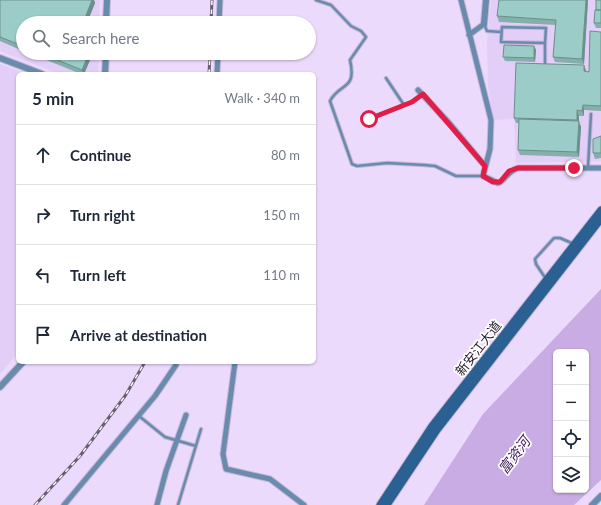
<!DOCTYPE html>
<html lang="en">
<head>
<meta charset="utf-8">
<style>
	body { margin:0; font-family:Lato,"Noto Sans SC",sans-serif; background:#f2f2f3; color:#1f2937 }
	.controls { position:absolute; right:12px; bottom:12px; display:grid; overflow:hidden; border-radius:6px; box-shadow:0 1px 3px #0004 }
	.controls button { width:36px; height:36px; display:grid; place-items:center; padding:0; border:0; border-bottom:1px solid #e0e1e3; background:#fff; color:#1f2937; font:20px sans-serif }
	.stop { position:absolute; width:12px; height:12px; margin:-9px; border:3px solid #e11d48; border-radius:50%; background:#fff }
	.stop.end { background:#e11d48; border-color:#fff; box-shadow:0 1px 4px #0008 }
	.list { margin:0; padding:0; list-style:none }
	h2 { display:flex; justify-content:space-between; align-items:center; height:52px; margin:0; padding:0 16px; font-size:17px }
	h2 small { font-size:13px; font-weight:400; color:#747a83 }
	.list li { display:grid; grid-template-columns:26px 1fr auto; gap:12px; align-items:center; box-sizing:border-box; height:60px; padding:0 16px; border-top:1px solid #e0e1e3 }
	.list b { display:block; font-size:15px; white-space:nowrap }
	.list em { font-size:13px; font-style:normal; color:#747a83 }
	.icon { flex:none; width:22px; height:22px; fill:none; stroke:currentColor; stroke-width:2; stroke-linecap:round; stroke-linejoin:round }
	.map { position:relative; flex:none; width:601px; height:505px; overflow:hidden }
	.search { position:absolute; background:#fff; box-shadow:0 1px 3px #0004; left:16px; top:16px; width:300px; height:44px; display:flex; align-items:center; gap:10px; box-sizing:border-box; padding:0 14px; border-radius:22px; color:#747a83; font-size:15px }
	.panel { position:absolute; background:#fff; box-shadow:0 1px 3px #0004; left:16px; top:72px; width:300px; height:292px; border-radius:6px }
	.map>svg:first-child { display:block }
	.built { fill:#e3cef8 }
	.water { fill:#c9ace3; fill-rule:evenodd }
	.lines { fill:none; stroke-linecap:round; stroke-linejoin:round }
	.service-casing { stroke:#c7b7d6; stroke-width:4.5 }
	.minor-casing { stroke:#c7b7d6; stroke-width:7 }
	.tertiary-casing { stroke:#c7b7d6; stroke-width:8 }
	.secondary-casing { stroke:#c7b7d6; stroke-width:9 }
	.service { stroke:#698cae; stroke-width:2.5 }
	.minor { stroke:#698cae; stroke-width:5 }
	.tertiary { stroke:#698cae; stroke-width:6 }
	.secondary { stroke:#2b6192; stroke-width:7 }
	.rail-casing { stroke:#685e72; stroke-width:3 }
	.rail { stroke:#fff; stroke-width:1.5; stroke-dasharray:4.5; stroke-linecap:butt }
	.wall { fill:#85afab }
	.shaded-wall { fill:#6c8f8b }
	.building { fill:#9bccc7; stroke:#6c8f8b }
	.route { stroke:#e11d48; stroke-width:5 }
	.labels { text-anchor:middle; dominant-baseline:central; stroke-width:3.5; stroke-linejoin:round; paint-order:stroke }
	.street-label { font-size:13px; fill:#1e1824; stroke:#fff }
	.water-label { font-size:14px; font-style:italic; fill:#3d1657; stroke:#fff }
</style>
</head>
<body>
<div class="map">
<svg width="601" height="505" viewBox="0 0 601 505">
	<rect width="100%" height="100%" fill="#ecdafd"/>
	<path class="built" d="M0,0h100l-1,23h-76v30h76l-1,21h-39l-59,-23z
		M491,0h110v161l-85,2 -2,-44 -21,1 -5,-36 -1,-42z
		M0,64l27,10h-9v279l-18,21z"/>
	<path class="water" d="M601,289v191l-27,25h-150l59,-91zM556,352h30v138h-30z"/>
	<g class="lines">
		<defs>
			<path id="service" d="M316,0l15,5 20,21 10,5 5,6 -16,23c7,31 -10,22 -20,41l22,63 5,2 30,-3 37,2 11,1 21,10h27
				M484,24l3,7 14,1
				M502,27l44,1 -1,15 -44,-1z
				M545,66v-23
				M386,78l18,27
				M369,119l43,-17 10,-8
				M588,167l3,-53
				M546,279l-10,-15 -1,-5 19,-21h6l14,6
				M139,416l26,21 31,9
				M178,505l23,-76"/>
			<path id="minor" d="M461,0l30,120 -1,29 -7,27 15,7c8,-3 9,-12 20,-15h83
				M219,23l1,-23
				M469,35l15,-11
				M217,74l1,-21
				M418,90l32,34 35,42
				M235,362l-12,92 3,15 44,10 34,26
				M64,505l91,-109 21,-31
				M157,505l9,-34 20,-56"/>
			<path id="tertiary" d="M106,23l1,-23
				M484,24l2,-24
				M0,58l42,16
				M105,74l1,-21
				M0,387l23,-25
				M592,505l9,-9"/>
			<path id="secondary" d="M380,505l52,-79 169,-216
				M387,505l50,-75 164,-211"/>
		</defs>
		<use href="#service" class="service-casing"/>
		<use href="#minor" class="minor-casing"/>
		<use href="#tertiary" class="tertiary-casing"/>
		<use href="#secondary" class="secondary-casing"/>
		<use href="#service" class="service"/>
		<use href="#minor" class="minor"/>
		<use href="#tertiary" class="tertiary"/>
		<use href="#secondary" class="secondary"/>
		<defs>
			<path id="rail" d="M211,23l1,-23
				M209,74l1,-21
				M35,505l45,-49 45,-60 20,-34"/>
		</defs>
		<use href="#rail" class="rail-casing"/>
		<use href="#rail" class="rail"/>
	</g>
	<path class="wall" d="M0,0h94l1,3 -8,20h-64v28l-23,-10z
		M499,0h89l-4,64 -29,-2 -2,-5 3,-32 -57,-3 -2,-6z
		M601,0v28h-5l-2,-5 2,-13z
		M601,32v79l-17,-1v6h-5v6l2,5 -2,30 -59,-2 -2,-5 1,-27h-3l-2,-5 70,-53 2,6 3,1z
		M534,46l2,4 -1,12 -30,-1 -2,-4z
		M29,53h64l-9,21h-3z
		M601,136v22l-6,1 -2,-6z"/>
	<path class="shaded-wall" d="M92,0h2l1,3 -8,20h-4z
		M586,0h2l-4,64 -2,-5z
		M534,46l2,4 -1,12 -1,-4z
		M89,53h4l-9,21h-1l-1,-4z
		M584,65l2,6v6l-2,-6z
		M583,105l1,5v6l-2,-5z
		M577,110l2,6v6l2,5 -2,30 -2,-5 1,-27 -1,-5z"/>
	<path class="building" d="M0,0h92l-9,23h-60v23l-23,-9z
		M499,0h87l-4,59 -29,-2 3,-37 -59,-4z
		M596,0h5v10h-5z
		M595,10h6v13h-7z
		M590,31l11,1v74l-18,-1 -1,6 -5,-1v10l-63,-2 2,-55 68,2v6l5,1z
		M504,45l30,1v12l-31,-1z
		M40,53h49l-7,17z
		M519,119l60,2 -2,31 -59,-2z
		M601,136v17h-8v-14z"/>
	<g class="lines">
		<path class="route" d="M369,119l43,-17 11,-8 62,72 -2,10 10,6h7l9,-11 9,-3h56"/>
	</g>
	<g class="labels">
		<g class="street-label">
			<text transform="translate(478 348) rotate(-52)">新安江大道</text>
		</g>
		<g class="water-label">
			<text transform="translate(514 455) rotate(-53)">富资河</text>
		</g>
	</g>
</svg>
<div class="controls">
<button>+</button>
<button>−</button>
<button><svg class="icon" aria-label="locate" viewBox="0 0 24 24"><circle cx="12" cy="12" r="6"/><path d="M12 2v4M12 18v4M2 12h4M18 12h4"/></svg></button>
<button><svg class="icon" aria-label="layers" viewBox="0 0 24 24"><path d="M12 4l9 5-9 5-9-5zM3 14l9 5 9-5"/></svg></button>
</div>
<div class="stop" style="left:369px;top:119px"></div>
<div class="stop end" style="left:574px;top:168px"></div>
<div class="search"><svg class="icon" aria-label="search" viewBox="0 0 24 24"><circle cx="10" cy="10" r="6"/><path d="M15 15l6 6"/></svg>Search here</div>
<section class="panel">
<h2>5 min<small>Walk · 340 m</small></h2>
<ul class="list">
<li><svg class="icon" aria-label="ahead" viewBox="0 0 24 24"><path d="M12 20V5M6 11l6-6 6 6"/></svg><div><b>Continue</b></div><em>80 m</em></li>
<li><svg class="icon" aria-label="right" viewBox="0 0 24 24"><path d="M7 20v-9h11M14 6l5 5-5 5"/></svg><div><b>Turn right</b></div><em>150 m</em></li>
<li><svg class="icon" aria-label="left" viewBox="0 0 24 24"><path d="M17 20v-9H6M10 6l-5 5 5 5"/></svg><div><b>Turn left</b></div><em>110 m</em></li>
<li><svg class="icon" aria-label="arrive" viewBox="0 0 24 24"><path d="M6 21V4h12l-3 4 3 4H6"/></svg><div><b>Arrive at destination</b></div></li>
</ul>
</section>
</div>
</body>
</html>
